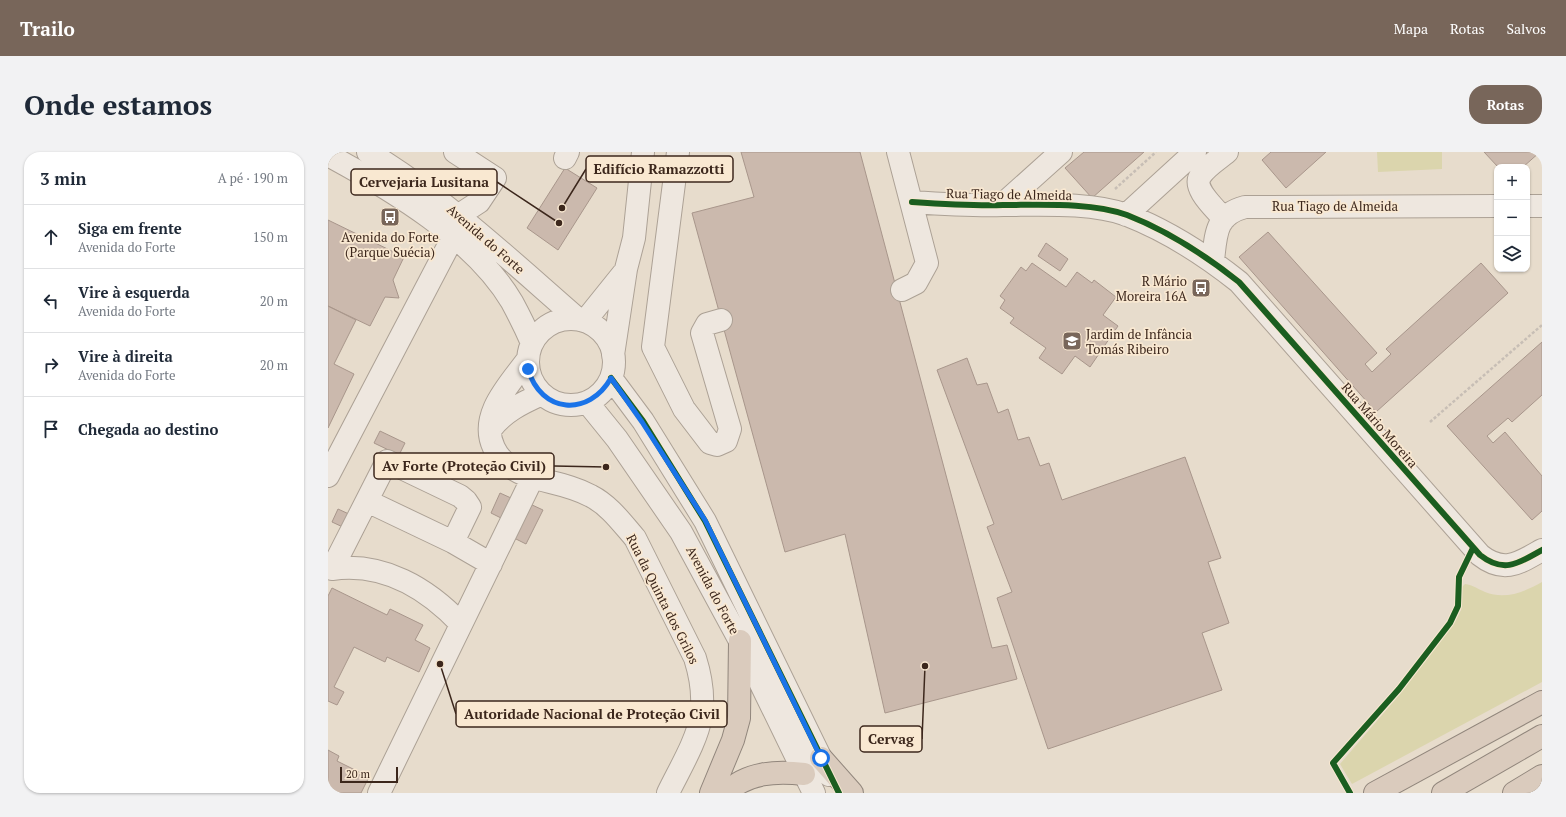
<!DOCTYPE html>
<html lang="pt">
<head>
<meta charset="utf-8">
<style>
	body { margin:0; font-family:"PT Serif",serif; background:#f2f2f3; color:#1f2937 }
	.controls { position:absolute; right:12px; top:12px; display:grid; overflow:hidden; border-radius:8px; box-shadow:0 1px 3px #0004 }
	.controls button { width:36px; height:36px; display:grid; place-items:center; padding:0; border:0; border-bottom:1px solid #e0e1e3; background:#fff; color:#1f2937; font:20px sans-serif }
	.scale { position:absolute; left:12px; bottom:10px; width:58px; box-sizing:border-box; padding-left:4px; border:2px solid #3c271c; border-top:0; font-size:11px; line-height:14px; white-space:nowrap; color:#3c271c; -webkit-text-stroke:3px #f9e8d1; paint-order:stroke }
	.stop { position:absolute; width:12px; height:12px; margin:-9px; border:3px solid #1a73e8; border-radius:50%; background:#fff }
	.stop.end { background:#1a73e8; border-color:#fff; box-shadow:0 1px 4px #0008 }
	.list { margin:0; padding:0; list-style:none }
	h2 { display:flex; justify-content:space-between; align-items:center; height:52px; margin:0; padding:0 16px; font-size:17px }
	h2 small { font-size:13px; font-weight:400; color:#747a83 }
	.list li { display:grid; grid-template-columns:26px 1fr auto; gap:12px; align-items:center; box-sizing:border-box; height:64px; padding:0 16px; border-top:1px solid #e0e1e3 }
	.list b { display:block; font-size:15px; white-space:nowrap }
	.list p { margin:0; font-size:13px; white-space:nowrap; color:#747a83 }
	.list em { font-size:13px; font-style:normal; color:#747a83 }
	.icon { flex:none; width:22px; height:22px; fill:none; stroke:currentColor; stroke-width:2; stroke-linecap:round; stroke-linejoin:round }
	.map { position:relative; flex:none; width:1214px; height:641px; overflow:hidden; border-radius:16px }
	header { display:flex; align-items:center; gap:24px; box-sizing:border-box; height:56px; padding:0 20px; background:#78665a; color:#fff }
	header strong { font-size:19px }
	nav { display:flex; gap:22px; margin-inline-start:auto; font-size:14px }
	.intro { display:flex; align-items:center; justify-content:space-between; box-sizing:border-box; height:96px; padding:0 24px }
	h1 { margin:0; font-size:28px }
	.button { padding:10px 18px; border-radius:16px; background:#78665a; color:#fff; font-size:14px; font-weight:700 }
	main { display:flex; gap:24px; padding:0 24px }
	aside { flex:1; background:#fff; border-radius:16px; box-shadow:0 1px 3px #0004 }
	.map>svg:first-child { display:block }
	.green { fill:#dbd5ad }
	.building { fill:#cbb9ad; stroke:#a8968b }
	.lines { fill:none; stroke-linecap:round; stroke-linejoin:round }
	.minor-casing { stroke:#aca195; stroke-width:24 }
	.highway-casing { stroke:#91867c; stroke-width:24 }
	.path { stroke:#c7beb5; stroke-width:2.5; stroke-dasharray:3 2; stroke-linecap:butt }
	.minor { stroke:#eee7df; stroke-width:22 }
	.highway { stroke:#dacbbd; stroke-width:22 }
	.cycleway-casing { stroke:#f9e8d1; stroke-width:8 }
	.cycleway { stroke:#1b5e20; stroke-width:6 }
	.route { stroke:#1a73e8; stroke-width:5 }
	.labels { text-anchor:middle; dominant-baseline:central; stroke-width:3.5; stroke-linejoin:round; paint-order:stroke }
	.street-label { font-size:13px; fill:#3c271c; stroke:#f9e8d1 }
	.poi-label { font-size:13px; fill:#3c271c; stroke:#f9e8d1 }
	.leader { fill:none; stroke:#3c271c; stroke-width:1.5 }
	.callout-dot { fill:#3c271c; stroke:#f9e8d1; stroke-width:1.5 }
	.callout { fill:#f9e8d1; stroke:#3c271c; stroke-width:1.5 }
	.callout-label { font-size:14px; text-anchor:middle; font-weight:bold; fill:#3c271c }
</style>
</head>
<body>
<header>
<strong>Trailo</strong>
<nav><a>Mapa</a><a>Rotas</a><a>Salvos</a></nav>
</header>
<div class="intro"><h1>Onde estamos</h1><a class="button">Rotas</a></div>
<main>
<aside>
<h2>3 min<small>A pé · 190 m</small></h2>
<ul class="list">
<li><svg class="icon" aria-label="ahead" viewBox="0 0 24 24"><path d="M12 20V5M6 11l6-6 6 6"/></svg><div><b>Siga em frente</b><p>Avenida do Forte</p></div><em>150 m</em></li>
<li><svg class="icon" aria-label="left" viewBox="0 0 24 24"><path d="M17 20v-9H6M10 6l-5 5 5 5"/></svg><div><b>Vire à esquerda</b><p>Avenida do Forte</p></div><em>20 m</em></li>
<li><svg class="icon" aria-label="right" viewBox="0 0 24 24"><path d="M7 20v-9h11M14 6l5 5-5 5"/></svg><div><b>Vire à direita</b><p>Avenida do Forte</p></div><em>20 m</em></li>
<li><svg class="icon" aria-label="arrive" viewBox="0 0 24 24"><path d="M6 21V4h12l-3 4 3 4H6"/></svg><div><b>Chegada ao destino</b></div></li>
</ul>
</aside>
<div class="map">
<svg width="1214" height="641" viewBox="0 0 1214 641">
	<rect width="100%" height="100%" fill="#e7dccc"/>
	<path class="green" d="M1049,0h65v17l-64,3z
		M1214,430v100l-190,102 -12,-20 60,-70 55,-72 6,-12 1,-23 3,-3c8,1 13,5 20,8 20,8 39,0 57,-10z"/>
	<path class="building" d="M413,0h119l132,496 15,-3 10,34 -132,34 -40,-179 -60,18 -93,-339 62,-16z
		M756,0h60l-52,46 -27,-30z
		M943,0h55l-40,36 -24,-28z
		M1156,0h56l-17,15h-25z
		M237,16l32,20 -39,62 -31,-22z
		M0,68l76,37 -11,23 6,18 -14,-1 -15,29 -42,-20z
		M940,80l109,121 -12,11 7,8 19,-18 -5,-5 95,-86 27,30 -132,119 -137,-155z
		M718,91l22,16 -8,12 -22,-15z
		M704,111l34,24 11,-15 15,11 2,-3 22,17 -13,18 15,11 -28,41 -15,-11 -13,18 -23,-16 7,-10 -36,-25 4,-5 -14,-10 5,-8 -5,-4 21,-29 5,4z
		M0,154l28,14 -22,44 20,10 -26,54z
		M1214,190v53l-30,27 -4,-4 -21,18 6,7 12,-11 37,44v35l-10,9 -85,-94z
		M639,206l10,27 10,-2 11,30 10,-4 10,31 11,-3 11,29 9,-3 13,37 123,-43 36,101 -13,4 21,61 -27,10 20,57 -174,59 -51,-151 15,-6 -25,-65 7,-3 -57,-154z
		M52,279l25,12 -6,12 -25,-12z
		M172,341l11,5 -10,20 -10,-5z
		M202,352l13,6 -17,34 -12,-6z
		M10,357l13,6 -6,13 -13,-6z
		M4,436l55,27 3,-6 33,16 -8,15 15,8 -11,24 -32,-15 -2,5 -31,-15 -20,40 10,5 -7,13 -9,-4v-105z
		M0,598l11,6 -2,5 32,16 -8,16h-33z"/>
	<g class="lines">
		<defs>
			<path id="minor" d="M40,0c78,47 143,109 211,168
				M127,0l40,26 -16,24 -20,13
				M350,0l-25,195 31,62 26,34 7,2 9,-4 4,-12 -28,-96 5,-9 14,-4
				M570,0l29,111 -11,20 -14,7
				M0,3c63,34 147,84 184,147 7,13 14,27 20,41
				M237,6l3,-6
				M584,50c30,2 60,4 91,3 37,0 89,-3 124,10 41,16 78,40 112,67l241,273c24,19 39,8 62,-5
				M674,53l59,-53
				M1199,54h15
				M798,63l69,-63
				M896,67c-8,-10 -33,-31 -23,-44 6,-9 18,-16 26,-23
				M885,109c3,-27 2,-46 32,-54l252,-1
				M200 210a43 43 0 1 1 86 0a43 43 0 1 1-86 0Z
				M257,169l41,-51
				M285,203l13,-86 8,-31 9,-86
				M200,207c-18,25 -50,56 -34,89 6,13 17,21 31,27 23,8 44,9 66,21 18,9 31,27 44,42l60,120c6,19 9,39 6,58 -4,25 -22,54 -33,77
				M283,226l32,43 62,100 124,254
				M259,250l30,37 64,93 59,109 74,152
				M162,278c13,-18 32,-27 52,-36
				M0,324l125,-239
				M39,349l86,41
				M133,472c-34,-36 -78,-62 -129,-55l55,-108 73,35 6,5 4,6 -17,35 38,22
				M51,641l154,-316"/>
			<path id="highway" d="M493,606l31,35
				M383,641l22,-53 6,-22 1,-77
				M398,641c21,-21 50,-22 78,-19
				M1047,641l167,-91
				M1115,641l99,-57
				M1186,641l28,-17"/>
		</defs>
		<use href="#minor" class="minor-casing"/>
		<use href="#highway" class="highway-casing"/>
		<path class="path" d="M787,37l41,-37
			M1102,270l112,-97"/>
		<use href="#minor" class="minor"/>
		<use href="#highway" class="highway"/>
		<defs>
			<path id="cycleway" d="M584,50c30,2 60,4 91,3 37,0 89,-3 124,10 41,16 78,40 112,67l241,273c24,19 39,8 62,-5
				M283,226l32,43 62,100 134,272
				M1022,641l-17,-30 66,-74 51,-66 8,-17 1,-29 14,-29"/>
		</defs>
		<use href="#cycleway" class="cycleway-casing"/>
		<use href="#cycleway" class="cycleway"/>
	</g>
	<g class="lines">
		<path class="route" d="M200,217c13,45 61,48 83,9l31,44 63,98 116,238"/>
	</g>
	<defs>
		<symbol id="bus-square" viewBox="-11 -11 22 22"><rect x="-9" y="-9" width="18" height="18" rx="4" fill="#78665a" stroke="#f9e8d1"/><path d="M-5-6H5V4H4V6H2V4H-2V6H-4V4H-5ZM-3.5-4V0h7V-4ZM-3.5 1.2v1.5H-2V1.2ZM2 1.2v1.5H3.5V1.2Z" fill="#fff"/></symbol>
		<symbol id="school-square" viewBox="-11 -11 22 22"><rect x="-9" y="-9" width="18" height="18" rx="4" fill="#78665a" stroke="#f9e8d1"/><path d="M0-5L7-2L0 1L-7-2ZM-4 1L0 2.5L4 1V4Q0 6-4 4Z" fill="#fff"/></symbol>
	</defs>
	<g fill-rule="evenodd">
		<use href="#bus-square" x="51" y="54" width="22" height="22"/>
		<use href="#bus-square" x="862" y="125" width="22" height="22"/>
		<use href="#school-square" x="733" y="178" width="22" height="22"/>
	</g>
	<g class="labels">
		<g class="street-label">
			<text transform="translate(681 42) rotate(1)">Rua Tiago de Almeida</text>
			<text x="1007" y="54">Rua Tiago de Almeida</text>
			<text transform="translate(158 87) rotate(41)">Avenida do Forte</text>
			<text transform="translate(1052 273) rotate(49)">Rua Mário Moreira</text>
			<text transform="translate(385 438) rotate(62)">Avenida do Forte</text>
			<text transform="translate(335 447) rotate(63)">Rua da Quinta dos Grilos</text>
		</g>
		<g class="poi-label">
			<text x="62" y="85">Avenida do Forte<tspan x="62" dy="15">(Parque Suécia)</tspan></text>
			<text x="859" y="129" text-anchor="end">R Mário<tspan x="859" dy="15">Moreira 16A</tspan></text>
			<text x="758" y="182" text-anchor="start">Jardim de Infância<tspan x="758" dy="15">Tomás Ribeiro</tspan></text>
		</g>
	</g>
	<path class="leader" d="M234 56L258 17M231 71L169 30M278 315L226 314M112 512L128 562M597 514L594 587"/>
	<g class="callout-dot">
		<circle cx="234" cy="56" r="4"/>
		<circle cx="231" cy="71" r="4"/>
		<circle cx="278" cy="315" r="4"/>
		<circle cx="112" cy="512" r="4"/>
		<circle cx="597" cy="514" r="4"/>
	</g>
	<g class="callout">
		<rect x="258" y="4" width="147" height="26" rx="4"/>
		<rect x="23" y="17" width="146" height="26" rx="4"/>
		<rect x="46" y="301" width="180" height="26" rx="4"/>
		<rect x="128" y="549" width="271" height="26" rx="4"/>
		<rect x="532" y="574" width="62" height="26" rx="4"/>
	</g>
	<g class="callout-label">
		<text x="331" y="22">Edifício Ramazzotti</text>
		<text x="96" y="35">Cervejaria Lusitana</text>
		<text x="136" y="319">Av Forte (Proteção Civil)</text>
		<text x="264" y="567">Autoridade Nacional de Proteção Civil</text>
		<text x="563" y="592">Cervag</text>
	</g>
</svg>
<div class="controls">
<button>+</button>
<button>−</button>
<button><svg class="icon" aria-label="layers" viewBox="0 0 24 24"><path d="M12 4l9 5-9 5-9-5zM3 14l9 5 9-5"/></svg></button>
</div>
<div class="scale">20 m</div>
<div class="stop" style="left:493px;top:606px"></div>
<div class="stop end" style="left:200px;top:217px"></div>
</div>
</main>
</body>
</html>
